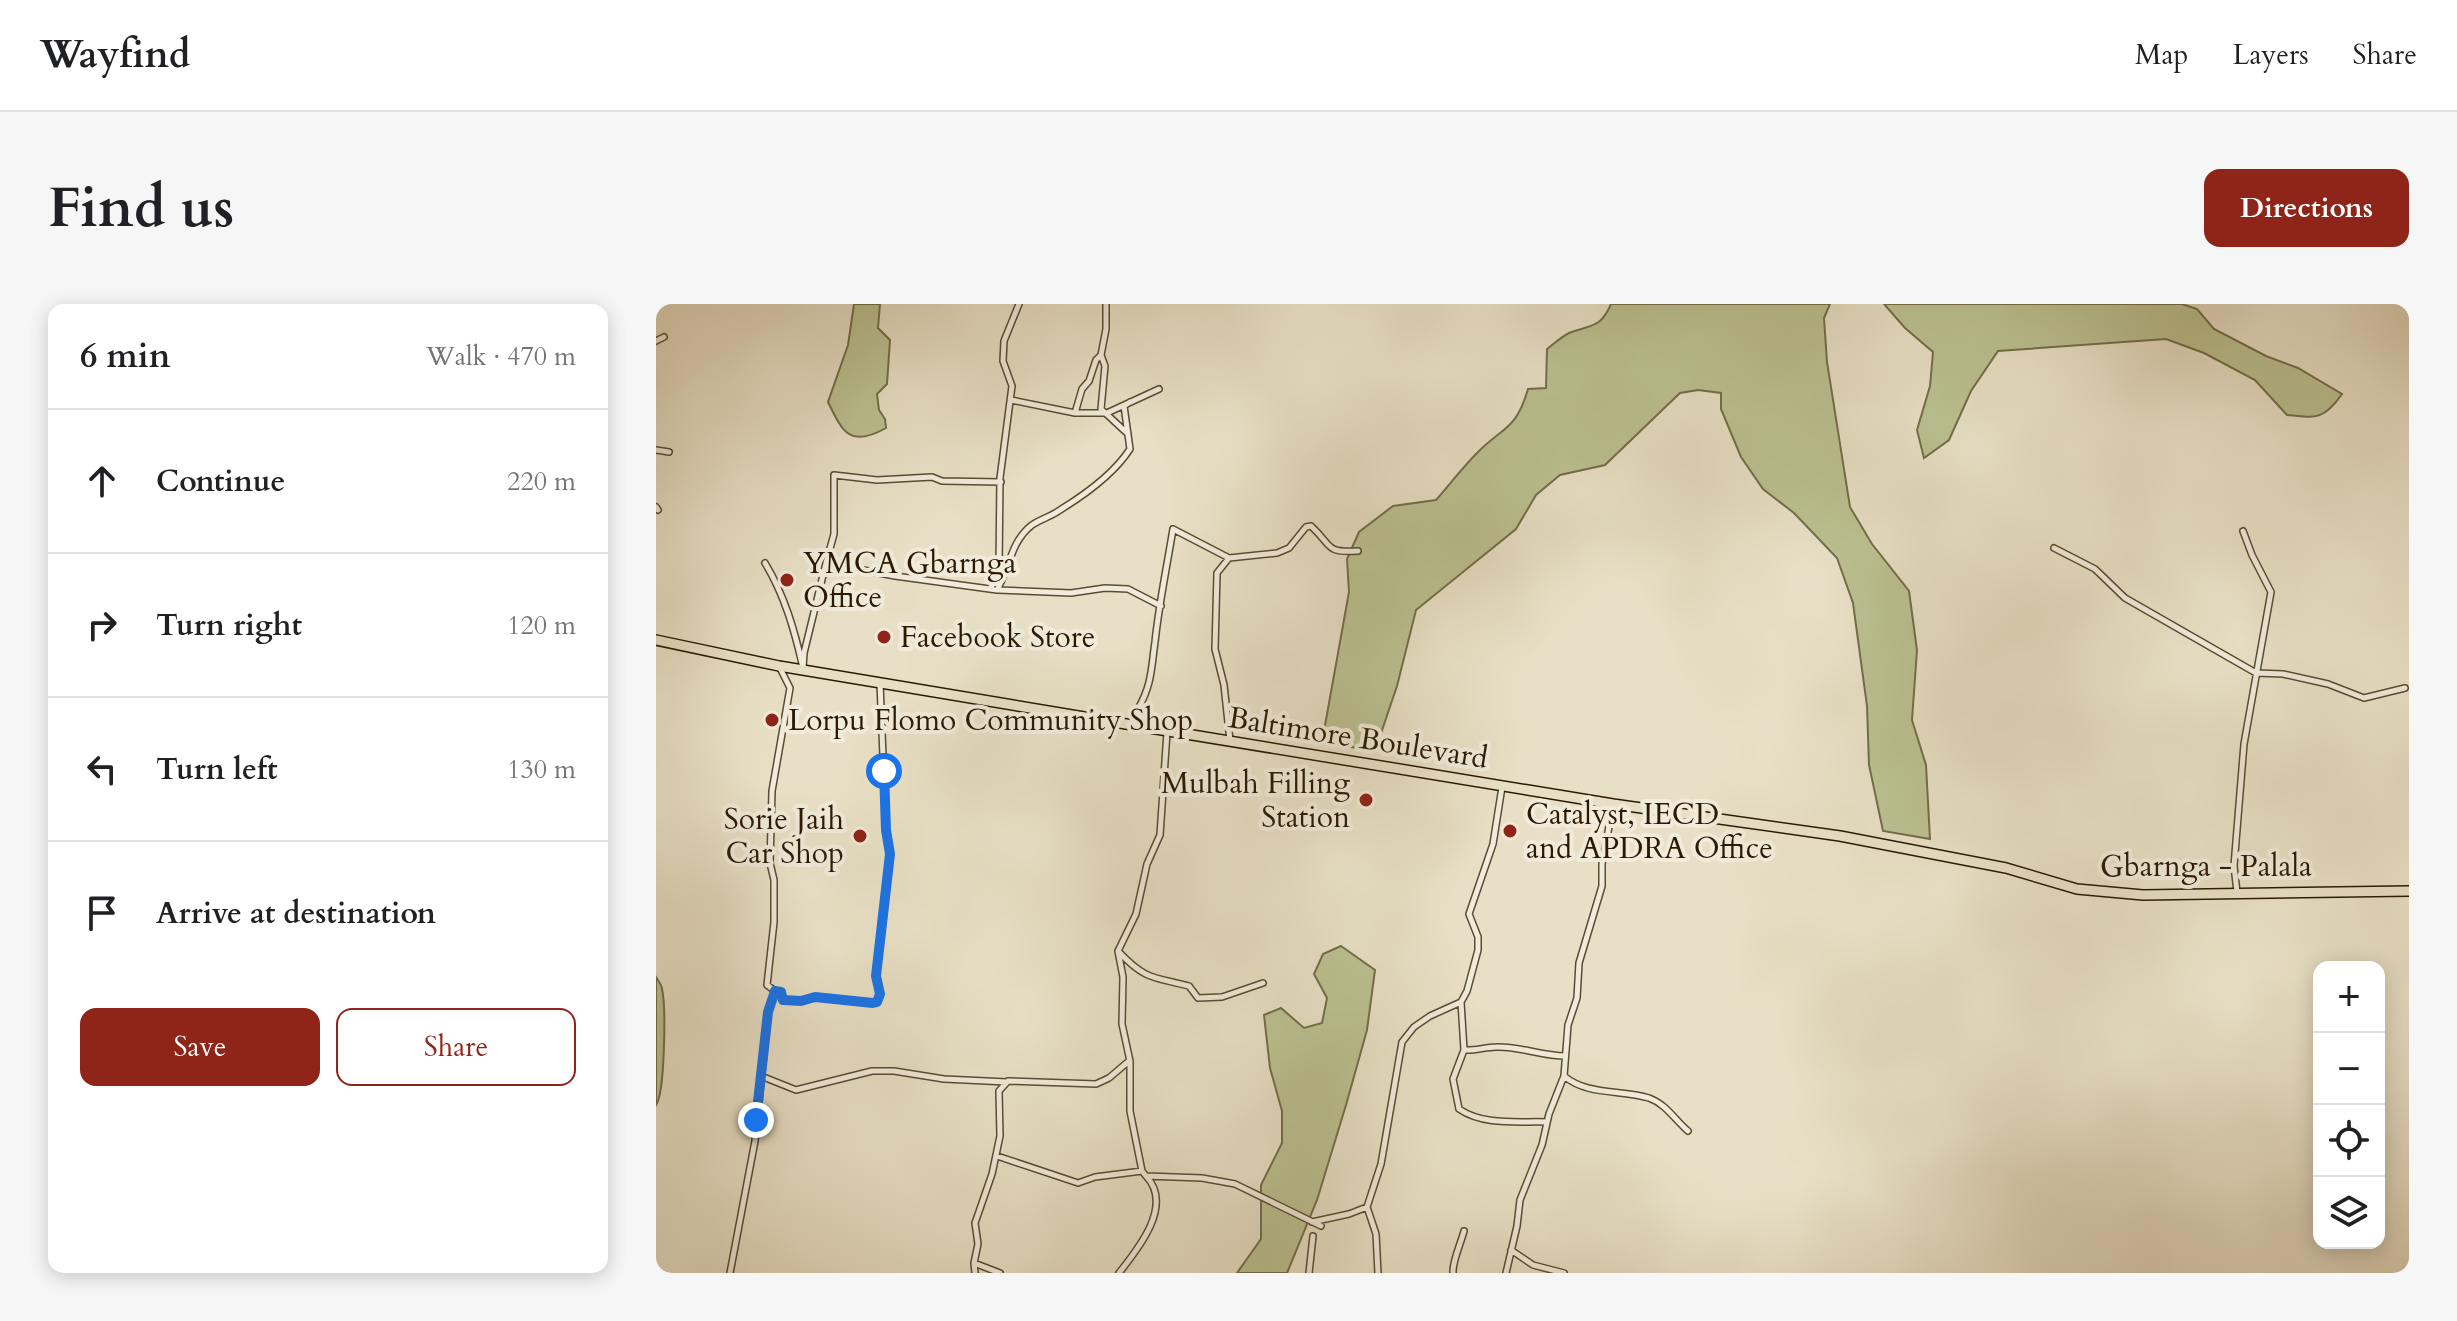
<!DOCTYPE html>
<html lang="en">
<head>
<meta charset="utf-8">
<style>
	body { margin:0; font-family:Cardo,serif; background:#f6f6f6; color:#202124 }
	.controls { position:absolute; right:24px; bottom:24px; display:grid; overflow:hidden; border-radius:16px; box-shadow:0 4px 20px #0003 }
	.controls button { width:72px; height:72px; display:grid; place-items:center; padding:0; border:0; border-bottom:2px solid #e0e0e0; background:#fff; color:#202124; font:40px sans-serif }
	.stop { position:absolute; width:24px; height:24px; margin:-18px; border:6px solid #1a73e8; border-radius:50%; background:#fff }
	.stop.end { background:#1a73e8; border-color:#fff; box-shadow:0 2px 8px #0008 }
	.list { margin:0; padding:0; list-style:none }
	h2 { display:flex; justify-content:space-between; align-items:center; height:104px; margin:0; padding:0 32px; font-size:34px }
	h2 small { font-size:26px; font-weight:400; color:#757577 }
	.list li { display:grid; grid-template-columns:52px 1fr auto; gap:24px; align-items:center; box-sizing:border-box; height:144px; padding:0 32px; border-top:2px solid #e0e0e0 }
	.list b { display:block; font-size:30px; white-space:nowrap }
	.list em { font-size:26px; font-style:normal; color:#757577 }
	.actions { display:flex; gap:16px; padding:24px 32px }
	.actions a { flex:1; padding:18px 0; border:2px solid #8f2418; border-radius:16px; text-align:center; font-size:28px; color:#8f2418 }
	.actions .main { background:#8f2418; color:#fff }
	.icon { flex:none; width:44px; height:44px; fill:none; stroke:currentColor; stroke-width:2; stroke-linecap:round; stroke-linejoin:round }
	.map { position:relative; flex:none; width:1753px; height:969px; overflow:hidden; border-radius:16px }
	header { display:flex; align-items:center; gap:48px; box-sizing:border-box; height:112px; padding:0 40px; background:#fff; border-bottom:2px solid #e0e0e0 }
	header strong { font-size:38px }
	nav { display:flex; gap:44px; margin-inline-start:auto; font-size:28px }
	.intro { display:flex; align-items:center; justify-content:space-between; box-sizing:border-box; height:192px; padding:0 48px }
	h1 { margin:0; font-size:56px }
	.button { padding:20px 36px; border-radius:16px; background:#8f2418; color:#fff; font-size:28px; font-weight:700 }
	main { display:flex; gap:48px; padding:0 48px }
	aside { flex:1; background:#fff; border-radius:16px; box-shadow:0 4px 20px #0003 }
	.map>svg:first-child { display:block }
	.green { fill:#bbc191; stroke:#736e49; stroke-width:2 }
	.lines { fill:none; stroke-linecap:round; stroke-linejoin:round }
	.minor-casing { stroke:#5a4c32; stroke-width:8 }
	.trunk-casing { stroke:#2b1a01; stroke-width:12 }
	.minor { stroke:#f0ebda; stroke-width:5 }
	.trunk { stroke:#e8e0c6; stroke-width:9 }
	.route { stroke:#1a73e8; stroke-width:10 }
	.poi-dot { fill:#8f2418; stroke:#f0ebda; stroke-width:3 }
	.labels { text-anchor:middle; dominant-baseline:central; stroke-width:8; stroke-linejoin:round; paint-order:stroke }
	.poi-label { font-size:30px; fill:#2b1a01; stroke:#f0ebda; text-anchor:start }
	.street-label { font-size:30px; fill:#2b1a01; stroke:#f0ebda }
</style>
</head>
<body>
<header>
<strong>Wayfind</strong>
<nav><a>Map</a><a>Layers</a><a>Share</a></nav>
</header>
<div class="intro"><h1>Find us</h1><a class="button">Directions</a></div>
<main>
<aside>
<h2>6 min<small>Walk · 470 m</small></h2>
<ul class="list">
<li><svg class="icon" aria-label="ahead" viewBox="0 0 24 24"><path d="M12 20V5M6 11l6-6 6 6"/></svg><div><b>Continue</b></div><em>220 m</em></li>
<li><svg class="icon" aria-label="right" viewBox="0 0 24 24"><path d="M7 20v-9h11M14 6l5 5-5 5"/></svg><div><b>Turn right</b></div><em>120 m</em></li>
<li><svg class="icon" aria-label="left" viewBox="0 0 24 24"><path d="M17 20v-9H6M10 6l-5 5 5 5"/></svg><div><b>Turn left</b></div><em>130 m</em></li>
<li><svg class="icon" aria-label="arrive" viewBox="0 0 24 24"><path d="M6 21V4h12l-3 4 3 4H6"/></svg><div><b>Arrive at destination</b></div></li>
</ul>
<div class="actions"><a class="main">Save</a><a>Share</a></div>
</aside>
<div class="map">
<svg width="1753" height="969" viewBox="0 0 1753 969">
	<rect width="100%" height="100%" fill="#e8e0c6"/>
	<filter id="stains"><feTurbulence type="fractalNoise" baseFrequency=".0025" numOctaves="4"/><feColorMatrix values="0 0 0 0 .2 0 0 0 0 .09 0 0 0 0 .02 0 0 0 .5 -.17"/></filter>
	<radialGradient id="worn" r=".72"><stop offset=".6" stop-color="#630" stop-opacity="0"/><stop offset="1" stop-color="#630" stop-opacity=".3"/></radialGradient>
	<path class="green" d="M198,0h26l-2,24 12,12 -3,44 -10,10 2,16 6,9 1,9c-36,20 -43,5 -58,-26l20,-57z
		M955,0h219l-6,14 3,44 23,145 22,37 37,47 8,59 -5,70 14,45 4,74 -47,-8 -14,-66 -2,-59 -14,-103 -16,-45 -43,-45 -31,-24 -22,-32 -20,-48v-16l-23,-3 -18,3 -75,72 -45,10 -24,20 -20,34 -100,81 -19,76 -22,65 -53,-9 27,-150 -2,-33 12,-27 34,-26 43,-6c14,-16 27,-33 42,-48 26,-26 38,-22 50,-63l18,-1 1,-39c7,-5 14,-12 22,-16 23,-9 31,-4 42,-29z
		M1228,0h298l15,5 17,20 52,27 32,12 44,26c-18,26 -26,24 -55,21l-32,-35 -51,-27 -38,-14 -168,12 -27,40 -22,49 -25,18 -7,-28 13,-44 3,-34 -28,-24z
		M685,642l34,24 -8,60 -21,75 -29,95 -30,73h-50l24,-34v-54l21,-42v-32l-12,-43 -6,-53 17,-7 23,20 18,-5 5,-25 -13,-24 9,-20z
		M0,673c2,3 6,9 6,12 4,17 3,104 -6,116z"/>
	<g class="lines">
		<defs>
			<path id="minor" d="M450,0v25l-5,26 4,11 -4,43 27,25
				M0,37l8,-4
				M355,96l64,13h32l52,-24
				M419,109l7,-24 7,-8 7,-21 5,-5
				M0,146l13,2
				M0,203l2,3
				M1398,244l41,21 30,29 131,75 27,1 45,10 36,14 41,-10
				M573,254l-12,15 -2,76 9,36 6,56
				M109,259c20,33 30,69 38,105l1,-15 22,-90 69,13 102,14c13,-22 13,-48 35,-65 9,-6 20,-9 28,-15 26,-16 54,-36 70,-61l-6,-43 6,-4
				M170,259l8,-29v-59l43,5 55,-3 10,4 59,1
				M335,284l8,-20 1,-90 12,-92 -9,-25 1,-20 15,-37
				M341,286l74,3 34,-5 23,1 33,17
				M482,405c14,-25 13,-39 17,-67 4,-38 12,-76 18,-113l56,29 48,-5 12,-5 17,-21 5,-1c22,20 13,27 47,25
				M511,428l-7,103 -13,29 -11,50 -18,37 5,26 -1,47 8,37v50l12,60 4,5 56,2 33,6 86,42
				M1581,588l-3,-26 10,-122 27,-152 -19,-37 -9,-24
				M463,648c26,28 35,25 70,34l9,12 24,-1 41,-14
				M119,687l-8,-6 7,-63v-42l-4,-17 2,-72 18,-103 -11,-22
				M805,698l3,48 -11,29 6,30c25,17 59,12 88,13
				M808,746c11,1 21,-3 32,-3 23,-1 46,9 69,9
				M105,772l35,14 76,-19h22l50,8 63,3
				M908,772c24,20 56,13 85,22 17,6 26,22 39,33
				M341,852l81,27 17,-6 47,-6
				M656,918l37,-8 18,-7
				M855,946l22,15 31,8
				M318,959l26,10
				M74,969l25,-132 13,-129 7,-21 6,1 2,8 18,1 14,-4 58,6 4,-1 3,-8 -4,-18 14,-122 -4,-24 -6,-147
				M319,969l-1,-10 4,-19 -3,-21 17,-49 8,-38 -1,-45 9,-10 88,3 13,-6 20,-17
				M463,969c19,-24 55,-68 27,-97
				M653,969l4,-37
				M722,969l-2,-39 -9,-27 14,-43 21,-122 12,-15 16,-11 31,-14 6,-11 11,-41v-13l-9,-23 24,-70 9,-57
				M797,969c-1,-11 8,-30 11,-42
				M850,969l11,-47 3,-26 22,-55 7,-31 15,-38 4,-51 9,-27 2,-35 23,-77v-22l11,-59"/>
			<path id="trunk" d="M0,336l123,26 389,65 445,73 227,32 166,32 71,21 66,6 266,-4"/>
		</defs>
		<use href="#minor" class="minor-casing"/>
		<use href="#trunk" class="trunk-casing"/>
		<use href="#minor" class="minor"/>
		<use href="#trunk" class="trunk"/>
	</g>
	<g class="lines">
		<path class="route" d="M100,816l12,-108 7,-21 6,1 2,8 18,1 14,-4 58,6 4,-1 3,-8 -4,-18 14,-122 -4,-24 -2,-59"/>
	</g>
	<g class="poi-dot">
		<circle cx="131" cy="276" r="8"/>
		<circle cx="228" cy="333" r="8"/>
		<circle cx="116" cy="416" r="8"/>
		<circle cx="710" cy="496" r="8"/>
		<circle cx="854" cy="527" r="8"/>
		<circle cx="204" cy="532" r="8"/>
	</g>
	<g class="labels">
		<g class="poi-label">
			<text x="147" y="259">YMCA Gbarnga<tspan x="147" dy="34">Office</tspan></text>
			<text x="244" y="333">Facebook Store</text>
			<text x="132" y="416">Lorpu Flomo Community Shop</text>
			<text x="694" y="479" text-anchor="end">Mulbah Filling<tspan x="694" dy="34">Station</tspan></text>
			<text x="870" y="510">Catalyst, IECD<tspan x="870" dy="34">and APDRA Office</tspan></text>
			<text x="188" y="515" text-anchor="end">Sorie Jaih<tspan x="188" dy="34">Car Shop</tspan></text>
		</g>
		<g class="street-label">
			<text transform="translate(702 434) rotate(9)">Baltimore Boulevard</text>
			<text x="1550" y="562">Gbarnga - Palala</text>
		</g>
	</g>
	<rect width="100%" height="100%" filter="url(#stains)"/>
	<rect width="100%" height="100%" fill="url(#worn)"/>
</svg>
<div class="controls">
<button>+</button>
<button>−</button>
<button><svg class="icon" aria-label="locate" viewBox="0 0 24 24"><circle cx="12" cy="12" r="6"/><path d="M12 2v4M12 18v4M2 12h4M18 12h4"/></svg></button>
<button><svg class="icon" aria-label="layers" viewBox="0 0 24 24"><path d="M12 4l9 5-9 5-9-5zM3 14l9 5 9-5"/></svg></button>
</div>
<div class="stop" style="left:228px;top:467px"></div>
<div class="stop end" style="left:100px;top:816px"></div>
</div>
</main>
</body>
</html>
